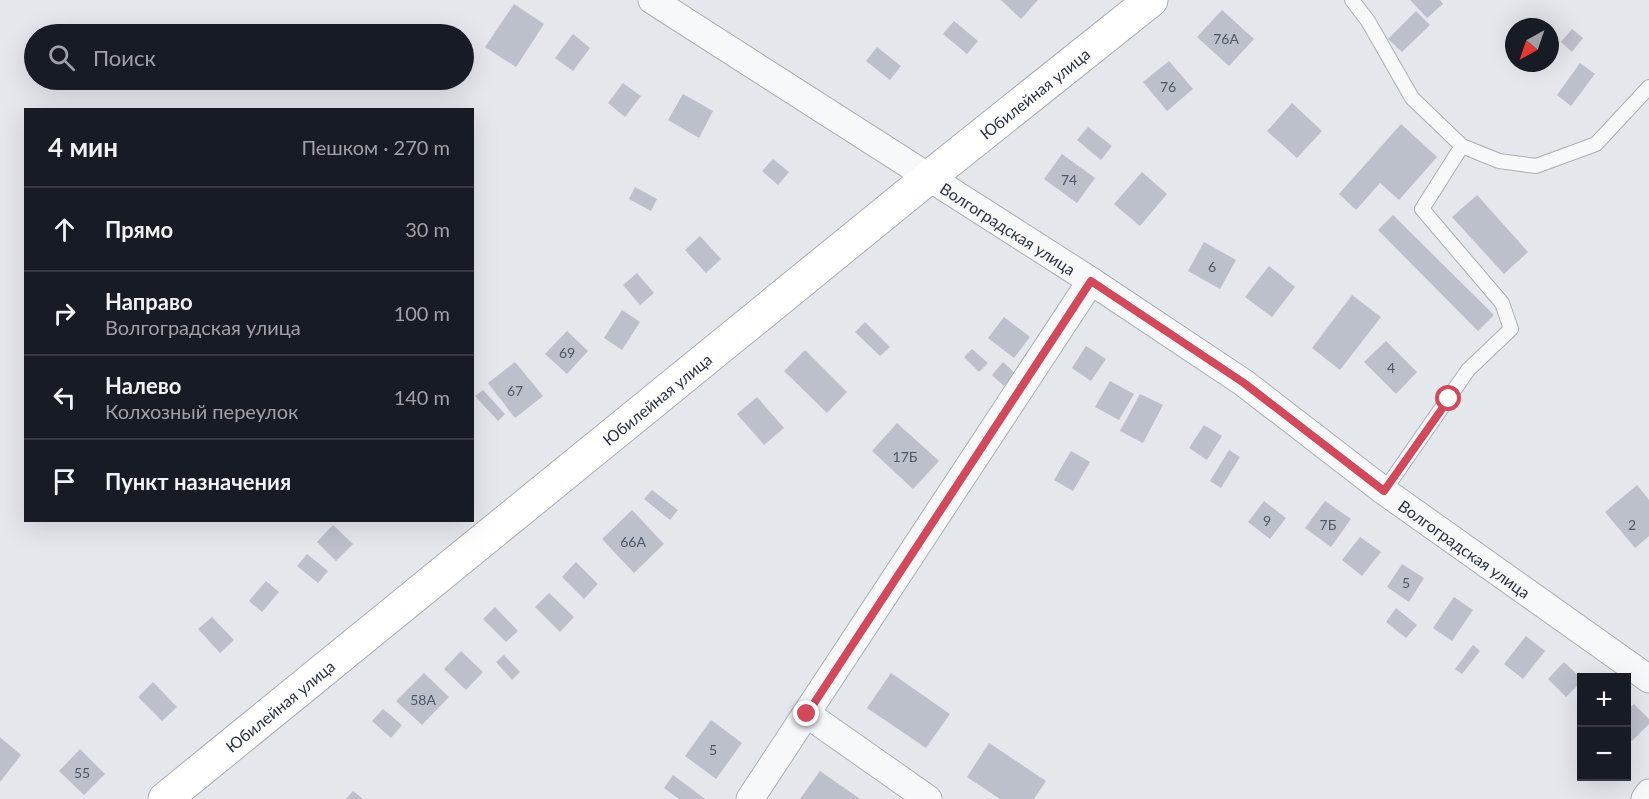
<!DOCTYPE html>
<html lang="ru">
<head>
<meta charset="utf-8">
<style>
	body { margin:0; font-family:Lato,sans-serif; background:#242831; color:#f1f3f6 }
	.controls { position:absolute; right:18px; bottom:18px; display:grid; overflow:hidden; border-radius:0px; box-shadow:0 6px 24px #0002 }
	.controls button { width:54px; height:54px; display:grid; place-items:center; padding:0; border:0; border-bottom:2px solid #363941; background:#171b24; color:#f1f3f6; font:30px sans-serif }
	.compass { position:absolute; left:1505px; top:18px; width:54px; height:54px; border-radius:50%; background:#171b24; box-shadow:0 6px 24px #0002; rotate:220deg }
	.stop { position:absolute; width:18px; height:18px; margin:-14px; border:4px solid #d1495b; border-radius:50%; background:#fff }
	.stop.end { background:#d1495b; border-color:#fff; box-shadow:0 2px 6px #0008 }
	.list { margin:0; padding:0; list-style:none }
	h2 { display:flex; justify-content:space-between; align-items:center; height:78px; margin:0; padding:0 24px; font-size:26px }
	h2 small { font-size:20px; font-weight:400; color:#9ea1a6 }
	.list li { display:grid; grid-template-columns:39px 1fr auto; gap:18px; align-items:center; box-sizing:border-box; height:84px; padding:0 24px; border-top:2px solid #363941 }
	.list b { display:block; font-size:22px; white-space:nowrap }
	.list p { margin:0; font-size:20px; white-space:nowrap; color:#9ea1a6 }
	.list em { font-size:20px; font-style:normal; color:#9ea1a6 }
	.icon { flex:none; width:33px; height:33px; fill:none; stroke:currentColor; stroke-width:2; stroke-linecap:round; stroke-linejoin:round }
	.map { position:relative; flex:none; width:1649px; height:799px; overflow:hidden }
	.search { position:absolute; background:#171b24; box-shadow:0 6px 24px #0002; left:24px; top:24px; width:450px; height:66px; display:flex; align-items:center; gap:15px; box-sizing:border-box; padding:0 21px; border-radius:33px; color:#9ea1a6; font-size:22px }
	.panel { position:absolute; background:#171b24; box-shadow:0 6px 24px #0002; left:24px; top:108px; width:450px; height:414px; border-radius:0px }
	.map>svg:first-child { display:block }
	.building { fill:#bbc0ca }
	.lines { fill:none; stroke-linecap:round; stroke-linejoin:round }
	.lane-casing { stroke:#a9aeb7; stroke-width:16 }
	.street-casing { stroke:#a9aeb7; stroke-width:29 }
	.secondary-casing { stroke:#a9aeb7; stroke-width:35 }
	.lane { stroke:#f7f8fa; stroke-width:14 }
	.street { stroke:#f7f8fa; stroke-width:27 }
	.secondary { stroke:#fff; stroke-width:33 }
	.route { stroke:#d1495b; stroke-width:8 }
	.labels { text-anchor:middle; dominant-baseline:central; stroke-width:5; stroke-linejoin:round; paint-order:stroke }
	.number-label { font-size:14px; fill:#4f5766 }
	.street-label { font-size:16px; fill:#2b3445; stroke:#f4f6f9 }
</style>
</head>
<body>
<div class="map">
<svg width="1649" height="799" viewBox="0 0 1649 799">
	<rect width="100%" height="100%" fill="#e4e7ec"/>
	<path class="building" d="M1001,0h37l-17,19z
		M1410,0h30l3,4 -16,14z
		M514,4l30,20 -28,43 -31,-20z
		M1222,10l32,29 -25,27 -32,-29z
		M1416,11l14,14 -28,27 -14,-13z
		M954,21l24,20 -11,13 -24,-20z
		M1572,29l11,9 -11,14 -11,-10z
		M573,34l17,14 -17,23 -18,-13z
		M877,47l24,19 -11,14 -24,-19z
		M1169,61l24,28 -26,22 -24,-29z
		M1580,63l15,11 -24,32 -14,-11z
		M623,83l18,13 -16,21 -17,-14z
		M683,94l30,17 -14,27 -31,-18z
		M1292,103l30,28 -25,27 -30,-27z
		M1401,124l36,33 -38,43 -19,-17 -24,27 -17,-16z
		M1088,127l24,19 -11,14 -24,-20z
		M1062,154l33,24 -18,25 -33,-24z
		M773,159l16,13 -11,13 -16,-14z
		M1142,172l25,22 -27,32 -26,-22z
		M635,187l22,12 -6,12 -22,-12z
		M1477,195l51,57 -24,22 -52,-57z
		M1393,215l101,100 -16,16 -100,-101z
		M700,236l21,23 -15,14 -21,-23z
		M1204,242l32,18 -16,29 -32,-18z
		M1269,266l26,21 -23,30 -27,-20z
		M637,273l17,20 -14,12 -17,-20z
		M1352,295l29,22 -41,53 -28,-22z
		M622,310l18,12 -18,28 -18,-12z
		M1004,317l26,20 -16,21 -26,-20z
		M865,322l25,25 -10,9 -25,-24z
		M567,331l21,20 -21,23 -22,-20z
		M1386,341l31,31 -21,22 -32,-32z
		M1086,346l20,13 -15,22 -19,-13z
		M972,349l16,14 -9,9 -15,-15z
		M805,350l42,42 -20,21 -43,-42z
		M515,362l28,34 -28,22 -27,-35z
		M1003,362l12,11 -11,13 -12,-11z
		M1110,381l24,13 -15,26 -24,-13z
		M483,390l22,24 -7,7 -23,-25z
		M1140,394l23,11 -20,38 -23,-12z
		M757,397l27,31 -20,17 -27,-31z
		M897,423l42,38 -26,28 -41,-38z
		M1204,425l18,11 -15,24 -18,-12z
		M1229,450l11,7 -19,31 -11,-7z
		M1071,451l19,11 -17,29 -19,-11z
		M1637,485l12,15v36l-14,12 -30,-36z
		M652,490l26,20 -8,10 -26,-21z
		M1264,501l22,17 -16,21 -22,-17z
		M1325,501l26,18 -20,28 -26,-19z
		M632,510l32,34 -30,29 -32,-34z
		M333,525l20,19 -17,17 -19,-19z
		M1360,537l21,15 -19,24 -20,-16z
		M307,554l21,17 -10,12 -21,-17z
		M576,562l22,22 -14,15 -22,-22z
		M1402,564l22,14 -15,24 -22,-15z
		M266,581l13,11 -17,20 -13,-11z
		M549,593l25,24 -14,15 -25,-25z
		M1454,597l19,13 -21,31 -19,-13z
		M495,607l23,24 -12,11 -23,-23z
		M1396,608l21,17 -11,13 -20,-16z
		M212,617l22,23 -14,13 -22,-24z
		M1526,636l19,15 -22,28 -19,-15z
		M1473,645l7,6 -18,23 -7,-5z
		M461,651l22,21 -17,18 -22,-21z
		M504,655l16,17 -8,8 -16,-18z
		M1564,662l18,17v2l-16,16 -18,-18z
		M424,673l25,24 -27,28 -26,-24z
		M891,673l59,41 -24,34 -59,-40z
		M153,682l24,25 -15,14 -24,-24z
		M1634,704l15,15v5l-17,17 -6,-6v-24z
		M383,709l19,16 -11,13 -19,-17z
		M711,720l31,23 -26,36 -31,-23z
		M0,737l21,18 -21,27z
		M989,743l57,38 -12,18h-34l-33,-22z
		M80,749l25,25 -21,21 -25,-24z
		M820,771l40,28h-60z
		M673,775l32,24h-26l-15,-11z
		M353,791l10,8h-17z"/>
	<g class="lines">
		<defs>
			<path id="lane" d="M1352,0l16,21 44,77 50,48 37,15 37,5 60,-22 53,-57
				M1384,491l84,-121 43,-41 -9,-26 -80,-94 40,-63"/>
			<g id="street">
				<path id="s1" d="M652,0l439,281 153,102 140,108 265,188"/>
				<path d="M807,714l121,85"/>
				<path d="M750,799l341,-518"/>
				<path d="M1645,799l4,-6"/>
			</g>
			<g id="secondary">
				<path id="s2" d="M165,799l763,-621 223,-178"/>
			</g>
		</defs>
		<use href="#lane" class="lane-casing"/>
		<use href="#street" class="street-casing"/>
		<use href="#secondary" class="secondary-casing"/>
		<use href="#lane" class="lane"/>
		<use href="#street" class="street"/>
		<use href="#secondary" class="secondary"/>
	</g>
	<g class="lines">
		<path class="route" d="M807,714l284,-433 153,102 140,108 65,-92"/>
	</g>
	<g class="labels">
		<g class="number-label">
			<text x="1226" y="38">76А</text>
			<text x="1168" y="86">76</text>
			<text x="1069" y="179">74</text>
			<text x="1212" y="266">6</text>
			<text x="567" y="352">69</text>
			<text x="1391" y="367">4</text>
			<text x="515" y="390">67</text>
			<text x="905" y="456">17Б</text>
			<text x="1267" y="520">9</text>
			<text x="1328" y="524">7Б</text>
			<text x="1632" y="524">2</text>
			<text x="633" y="541">66А</text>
			<text x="1406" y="582">5</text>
			<text x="423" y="699">58А</text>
			<text x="713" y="749">5</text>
			<text x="82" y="772">55</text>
		</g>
		<g class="street-label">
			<text stroke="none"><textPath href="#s2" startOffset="1120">Юбилейная улица</textPath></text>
			<text stroke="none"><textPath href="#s1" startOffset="423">Волгоградская улица</textPath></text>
			<text stroke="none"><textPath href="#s2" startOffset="634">Юбилейная улица</textPath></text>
			<text stroke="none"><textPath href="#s1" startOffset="981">Волгоградская улица</textPath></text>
			<text stroke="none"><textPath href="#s2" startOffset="148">Юбилейная улица</textPath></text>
		</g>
	</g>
</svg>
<div class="controls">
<button>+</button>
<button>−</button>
</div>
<svg class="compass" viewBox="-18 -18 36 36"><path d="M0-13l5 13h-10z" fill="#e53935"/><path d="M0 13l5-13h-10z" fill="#9ea1a6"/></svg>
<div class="stop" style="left:1449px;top:399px"></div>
<div class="stop end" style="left:807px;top:714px"></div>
<div class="search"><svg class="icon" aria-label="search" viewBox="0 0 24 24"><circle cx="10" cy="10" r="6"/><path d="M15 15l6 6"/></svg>Поиск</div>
<section class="panel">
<h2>4 мин<small>Пешком · 270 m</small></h2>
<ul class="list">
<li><svg class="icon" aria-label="ahead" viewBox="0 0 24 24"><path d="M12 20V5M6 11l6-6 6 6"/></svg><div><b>Прямо</b></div><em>30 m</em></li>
<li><svg class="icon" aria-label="right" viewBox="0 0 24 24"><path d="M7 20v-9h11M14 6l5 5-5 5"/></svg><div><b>Направо</b><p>Волгоградская улица</p></div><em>100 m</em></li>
<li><svg class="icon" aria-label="left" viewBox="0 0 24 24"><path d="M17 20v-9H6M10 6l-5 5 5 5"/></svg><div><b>Налево</b><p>Колхозный переулок</p></div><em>140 m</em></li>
<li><svg class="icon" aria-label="arrive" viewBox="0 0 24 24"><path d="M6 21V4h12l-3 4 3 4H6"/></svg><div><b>Пункт назначения</b></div></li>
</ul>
</section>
</div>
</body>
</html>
